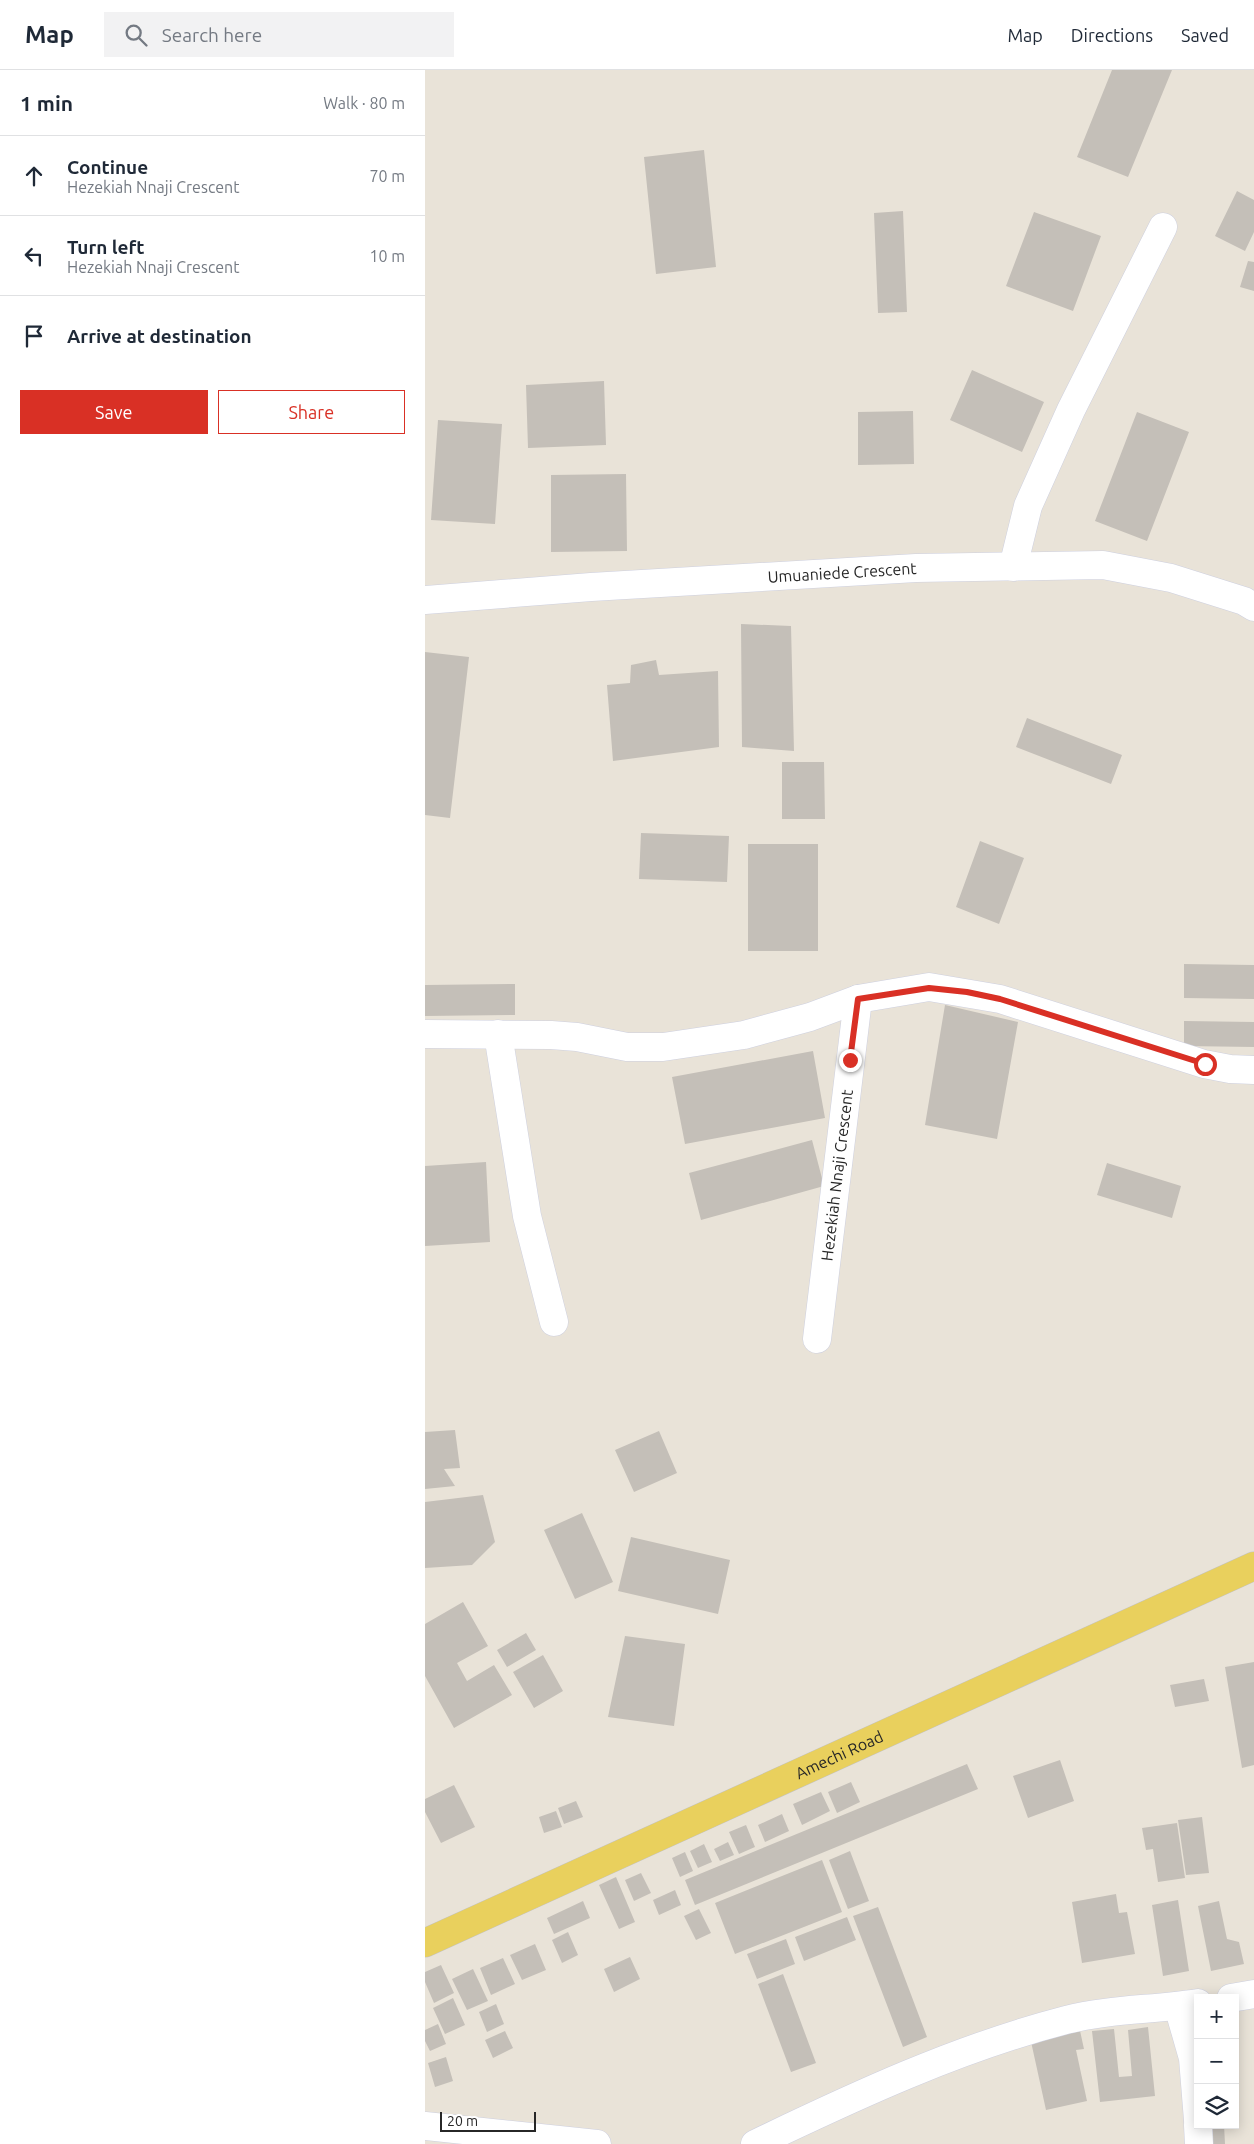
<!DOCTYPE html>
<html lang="en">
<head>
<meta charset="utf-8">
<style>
	body { margin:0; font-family:Ubuntu,sans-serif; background:#f2f2f3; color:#1f2937 }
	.controls { position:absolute; right:15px; bottom:15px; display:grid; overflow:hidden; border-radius:0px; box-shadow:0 2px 12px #0003 }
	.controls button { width:45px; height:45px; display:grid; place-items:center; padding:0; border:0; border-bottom:1px solid #e0e1e3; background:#fff; color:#1f2937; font:25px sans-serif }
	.scale { position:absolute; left:15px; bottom:12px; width:96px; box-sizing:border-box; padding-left:5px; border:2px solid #272727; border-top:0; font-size:14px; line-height:18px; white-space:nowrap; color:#272727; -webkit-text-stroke:4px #fff; paint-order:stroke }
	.stop { position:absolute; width:15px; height:15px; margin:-11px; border:4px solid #d93025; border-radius:50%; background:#fff }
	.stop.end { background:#d93025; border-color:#fff; box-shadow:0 1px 5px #0008 }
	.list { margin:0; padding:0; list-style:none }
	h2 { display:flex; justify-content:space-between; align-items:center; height:65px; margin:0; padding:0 20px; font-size:21px }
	h2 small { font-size:16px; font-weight:400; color:#747a83 }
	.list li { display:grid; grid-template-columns:32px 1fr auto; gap:15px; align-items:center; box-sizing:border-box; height:80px; padding:0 20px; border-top:1px solid #e0e1e3 }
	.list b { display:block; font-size:19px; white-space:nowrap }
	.list p { margin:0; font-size:16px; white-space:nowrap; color:#747a83 }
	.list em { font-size:16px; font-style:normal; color:#747a83 }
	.actions { display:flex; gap:10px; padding:15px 20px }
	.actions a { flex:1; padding:11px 0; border:1px solid #d93025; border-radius:0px; text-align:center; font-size:18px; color:#d93025 }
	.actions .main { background:#d93025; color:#fff }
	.icon { flex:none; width:28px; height:28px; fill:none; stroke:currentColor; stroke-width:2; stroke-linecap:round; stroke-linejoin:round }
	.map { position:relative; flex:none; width:829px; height:2074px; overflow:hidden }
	header { display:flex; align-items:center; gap:30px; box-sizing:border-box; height:70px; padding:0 25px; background:#fff; border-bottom:1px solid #e0e1e3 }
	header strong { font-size:24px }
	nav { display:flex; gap:28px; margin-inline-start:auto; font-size:18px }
	.search { width:350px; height:45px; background:#f2f2f3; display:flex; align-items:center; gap:12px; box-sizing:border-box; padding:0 18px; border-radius:0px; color:#747a83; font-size:19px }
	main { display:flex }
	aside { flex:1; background:#fff }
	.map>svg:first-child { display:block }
	.building { fill:#c4bfb8 }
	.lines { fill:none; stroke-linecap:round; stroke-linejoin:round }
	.minor-casing { stroke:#ced0df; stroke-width:29 }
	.major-casing { stroke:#c3c3c3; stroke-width:29 }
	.minor { stroke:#fff; stroke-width:28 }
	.major { stroke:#e9d05d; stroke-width:28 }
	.route { stroke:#d93025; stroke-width:6 }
	.labels { text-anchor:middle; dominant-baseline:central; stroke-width:4; stroke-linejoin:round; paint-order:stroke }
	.street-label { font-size:16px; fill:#272727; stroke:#fff }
</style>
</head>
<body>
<header>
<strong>Map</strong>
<div class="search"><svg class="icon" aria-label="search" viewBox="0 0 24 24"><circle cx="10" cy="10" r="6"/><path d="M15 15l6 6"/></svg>Search here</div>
<nav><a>Map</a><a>Directions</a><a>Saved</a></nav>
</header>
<main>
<aside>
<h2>1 min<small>Walk · 80 m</small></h2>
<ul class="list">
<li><svg class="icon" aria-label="ahead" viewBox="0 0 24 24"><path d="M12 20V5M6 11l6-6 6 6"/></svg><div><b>Continue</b><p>Hezekiah Nnaji Crescent</p></div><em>70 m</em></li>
<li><svg class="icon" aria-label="left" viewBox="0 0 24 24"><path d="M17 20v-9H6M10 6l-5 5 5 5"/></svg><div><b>Turn left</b><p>Hezekiah Nnaji Crescent</p></div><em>10 m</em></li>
<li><svg class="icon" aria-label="arrive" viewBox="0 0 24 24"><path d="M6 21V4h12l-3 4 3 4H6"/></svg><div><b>Arrive at destination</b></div></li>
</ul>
<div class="actions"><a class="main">Save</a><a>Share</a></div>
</aside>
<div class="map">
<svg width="829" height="2074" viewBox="0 0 829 2074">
	<rect width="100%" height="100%" fill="#e9e3d8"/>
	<path class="building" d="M687,0h60l-44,107 -51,-20z
		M279,80l12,117 -60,7 -12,-117z
		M812,121l17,9v32l-9,19 -30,-15z
		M478,141l4,101 -29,1 -4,-100z
		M609,142l67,24 -28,75 -67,-25z
		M823,191l6,1v29l-14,-4z
		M547,300l72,32 -22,50 -72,-32z
		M179,311l2,64 -78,3 -2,-63z
		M488,341l1,53 -56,1v-53z
		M712,342l52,20 -42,109 -52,-20z
		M13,350l64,4 -7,100 -64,-4z
		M201,404l1,77 -76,1v-77z
		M316,554l50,2 3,125 -52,-4z
		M0,582l44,5 -19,161 -25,-3z
		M231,590l3,15 59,-4 1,76 -106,14 -6,-76 23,-2 1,-18z
		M602,648l95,37 -11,29 -95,-37z
		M357,692h42l1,57h-43z
		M216,763l88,3 -2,46 -88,-3z
		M555,771l44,17 -25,66 -43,-17z
		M323,774h70v107h-70z
		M759,894l70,1v34l-70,-1z
		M90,914v31l-90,1v-31z
		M520,935l73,17 -21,117 -72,-14z
		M759,951l70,1v25l-70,-1z
		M388,981l12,67 -140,26 -13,-67z
		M387,1070l12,46 -123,34 -12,-47z
		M61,1092l4,80 -65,4v-80z
		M682,1093l74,23 -9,32 -75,-23z
		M30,1360l5,38 -16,1 11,17 -30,3v-57z
		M234,1361l18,42 -43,19 -19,-42z
		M58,1425l12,47 -23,23 -47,3v-66z
		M157,1443l31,69 -38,17 -31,-69z
		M206,1467l99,23 -12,54 -100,-23z
		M38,1532l25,44 -31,17 10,18 27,-16 18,30 -58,33 -29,-52v-52z
		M101,1563l10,17 -29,17 -10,-17z
		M200,1566l60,8 -11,82 -66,-9z
		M118,1585l20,36 -29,17 -21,-36z
		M829,1592v103l-12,3 -17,-101z
		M779,1609l5,22 -34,6 -5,-22z
		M635,1690l14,41 -46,17 -15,-42z
		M542,1694l11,25 -283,116 -10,-25z
		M426,1712l9,20 -23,11 -9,-21z
		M29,1715l21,42 -34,16 -16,-31v-13z
		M396,1722l9,19 -28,14 -9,-21z
		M151,1731l7,16 -19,7 -6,-16z
		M131,1741l6,16 -18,6 -5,-16z
		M357,1744l7,17 -24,11 -7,-17z
		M777,1747l7,56 -23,2 -8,-55z
		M752,1753l8,55 -27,4 -5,-33 -7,1 -4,-22z
		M321,1755l9,22 -16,7 -10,-22z
		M303,1772l6,13 -14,6 -6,-12z
		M279,1774l8,18 -14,6 -8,-17z
		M425,1781l19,50 -21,8 -19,-49z
		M260,1782l8,19 -13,6 -8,-19z
		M397,1790l20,52 -107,42 -20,-51z
		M216,1803l10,20 -17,8 -9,-21z
		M191,1807l19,45 -16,7 -20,-44z
		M250,1820l6,15 -22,10 -6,-15z
		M691,1824l3,19 8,-1 8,42 -53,9 -10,-61z
		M753,1830l11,71 -26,5 -11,-71z
		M158,1831l7,17 -36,16 -7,-16z
		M794,1831l8,38 12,3 5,22 -33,7 -13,-65z
		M453,1837l49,130 -24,10 -50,-131z
		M274,1839l12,24 -15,7 -12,-24z
		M422,1847l9,23 -52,21 -9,-24z
		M143,1862l10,23 -16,8 -10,-23z
		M361,1869l9,25 -38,15 -10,-25z
		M110,1874l11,26 -24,10 -12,-25z
		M205,1887l10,22 -26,13 -10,-23z
		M78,1888l12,26 -24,11 -11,-27z
		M16,1895l13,28 -20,10 -9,-21v-10z
		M48,1899l15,32 -21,9 -15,-31z
		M358,1904l33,89 -25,9 -33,-88z
		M28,1928l12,27 -20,9 -12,-26z
		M71,1934l8,20 -17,8 -8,-20z
		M13,1954l8,20 -16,7 -5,-10v-11z
		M654,1956l5,23 -8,1 11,51 -41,9 -16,-73z
		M723,1957l7,69 -55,6 -8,-71 22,-2 5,48 13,-1 -4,-46z
		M80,1961l8,17 -20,10 -8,-18z
		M21,1987l7,24 -18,6 -7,-24z
		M779,2055h20l1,19h-20z"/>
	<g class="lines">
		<defs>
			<g id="minor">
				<path d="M588,497l15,-61 43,-96 92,-183"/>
				<path id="s1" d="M0,530l166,-13 325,-19 187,-3 68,13 73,23 10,6"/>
				<path d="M0,964l126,1 26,2 50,10h36l81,-12 66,-18 48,-18 71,-12 71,12 204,65 26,5 24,1"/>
				<path d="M73,964l29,182 27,106"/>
				<path id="s2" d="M392,1269l41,-340"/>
				<path d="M806,1928l23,-4"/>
				<path d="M753,1936l15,52 5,62"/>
				<path d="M773,2055l1,19"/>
				<path d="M0,2056l172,18"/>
				<path d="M330,2074c100,-48 203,-96 311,-124 42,-11 88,-10 132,-17"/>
			</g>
			<g id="major">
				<path id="s3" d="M0,1873l829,-377"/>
			</g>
		</defs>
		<use href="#minor" class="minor-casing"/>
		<use href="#major" class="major-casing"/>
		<use href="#minor" class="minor"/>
		<use href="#major" class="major"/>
	</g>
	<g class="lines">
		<path class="route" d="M425,990l8,-61 71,-11 38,4 33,7 205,65"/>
	</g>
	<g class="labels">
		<g class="street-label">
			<text stroke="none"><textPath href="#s1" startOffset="418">Umuaniede Crescent</textPath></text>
			<text stroke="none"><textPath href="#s2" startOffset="165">Hezekiah Nnaji Crescent</textPath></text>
			<text stroke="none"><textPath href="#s3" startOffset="455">Amechi Road</textPath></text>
		</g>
	</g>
</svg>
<div class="controls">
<button>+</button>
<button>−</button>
<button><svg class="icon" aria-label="layers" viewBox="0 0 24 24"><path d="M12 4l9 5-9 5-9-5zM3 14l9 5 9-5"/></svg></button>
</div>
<div class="scale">20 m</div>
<div class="stop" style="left:780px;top:994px"></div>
<div class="stop end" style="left:425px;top:990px"></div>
</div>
</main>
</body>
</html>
